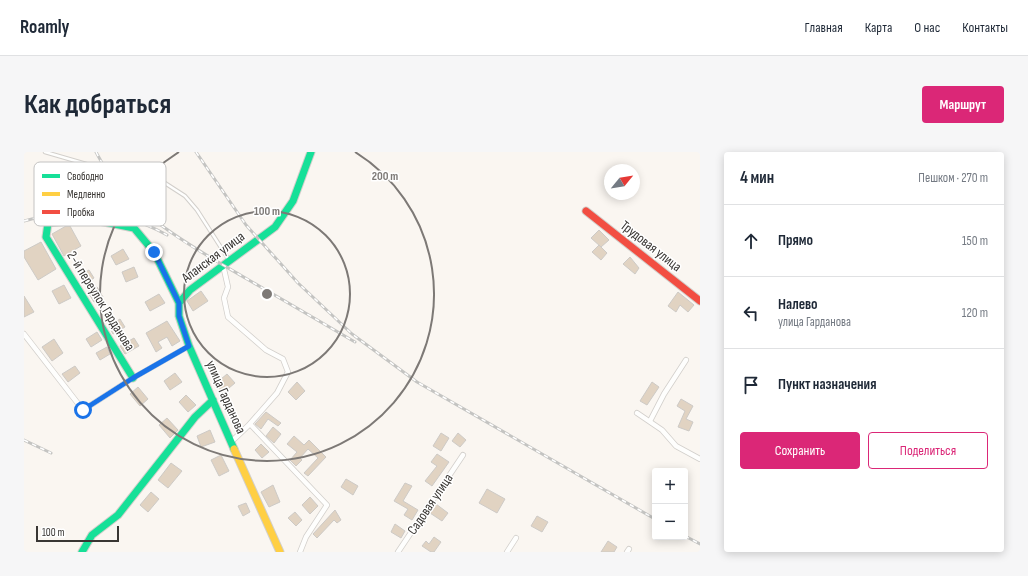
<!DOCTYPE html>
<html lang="ru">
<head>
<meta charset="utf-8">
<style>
	body { margin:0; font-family:"Sofia Sans Condensed",sans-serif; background:#f6f6f7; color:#1f2937 }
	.controls { position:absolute; right:12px; bottom:12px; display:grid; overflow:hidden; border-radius:4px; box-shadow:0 2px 10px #0003 }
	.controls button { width:36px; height:36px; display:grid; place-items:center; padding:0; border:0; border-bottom:1px solid #e0e1e3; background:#fff; color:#1f2937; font:20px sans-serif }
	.compass { position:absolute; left:580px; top:12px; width:36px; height:36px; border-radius:50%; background:#fff; box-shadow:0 2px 10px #0003; rotate:60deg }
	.scale { position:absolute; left:12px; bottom:10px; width:83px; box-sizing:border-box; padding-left:4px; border:2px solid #393633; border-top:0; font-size:11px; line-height:14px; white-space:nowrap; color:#393633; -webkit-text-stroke:3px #fff; paint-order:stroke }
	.stop { position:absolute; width:12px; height:12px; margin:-9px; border:3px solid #1a73e8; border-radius:50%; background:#fff }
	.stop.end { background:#1a73e8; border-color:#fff; box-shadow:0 1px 4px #0008 }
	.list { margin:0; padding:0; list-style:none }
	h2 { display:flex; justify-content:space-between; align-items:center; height:52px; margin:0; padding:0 16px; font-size:17px }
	h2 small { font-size:13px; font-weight:400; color:#747a83 }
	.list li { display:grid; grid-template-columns:26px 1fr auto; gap:12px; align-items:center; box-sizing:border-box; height:72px; padding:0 16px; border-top:1px solid #e0e1e3 }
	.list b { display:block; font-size:15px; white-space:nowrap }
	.list p { margin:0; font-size:13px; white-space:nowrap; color:#747a83 }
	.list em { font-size:13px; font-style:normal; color:#747a83 }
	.actions { display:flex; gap:8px; padding:12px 16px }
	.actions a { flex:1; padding:9px 0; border:1px solid #db2777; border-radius:4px; text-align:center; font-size:14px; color:#db2777 }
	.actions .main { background:#db2777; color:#fff }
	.icon { flex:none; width:22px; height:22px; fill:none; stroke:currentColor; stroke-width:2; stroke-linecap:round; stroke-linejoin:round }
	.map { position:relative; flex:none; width:676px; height:400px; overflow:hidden; border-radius:4px }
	header { display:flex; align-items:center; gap:24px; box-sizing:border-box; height:56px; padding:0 20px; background:#fff; border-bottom:1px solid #e0e1e3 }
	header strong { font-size:19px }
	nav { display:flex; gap:22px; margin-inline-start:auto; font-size:14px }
	.intro { display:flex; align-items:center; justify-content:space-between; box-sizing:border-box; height:96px; padding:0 24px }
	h1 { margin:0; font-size:28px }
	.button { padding:10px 18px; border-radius:4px; background:#db2777; color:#fff; font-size:14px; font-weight:700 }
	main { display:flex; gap:24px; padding:0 24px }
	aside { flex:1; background:#fff; border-radius:4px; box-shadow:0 2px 10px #0003 }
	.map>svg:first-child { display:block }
	.building { fill:#e1d3c2; stroke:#cdcac6 }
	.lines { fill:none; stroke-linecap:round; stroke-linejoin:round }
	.lane-casing { stroke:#d2cfcb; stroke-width:4.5 }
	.street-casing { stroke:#d2cfcb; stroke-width:6 }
	.fast-casing { stroke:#d2cfcb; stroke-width:9 }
	.slow-casing { stroke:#d2cfcb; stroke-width:9 }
	.jam-casing { stroke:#d2cfcb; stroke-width:9 }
	.lane { stroke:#fefefd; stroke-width:2.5 }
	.street { stroke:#fefefd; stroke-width:4.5 }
	.fast { stroke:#16e098; stroke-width:7 }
	.slow { stroke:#ffcf43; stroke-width:7 }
	.jam { stroke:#f24e42; stroke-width:7 }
	.rail-casing { stroke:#c4c4c2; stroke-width:3 }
	.rail { stroke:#fff; stroke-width:1.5; stroke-dasharray:4.5; stroke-linecap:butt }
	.route { stroke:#1a73e8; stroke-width:5 }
	.ring { fill:none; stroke:#7d7976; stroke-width:2 }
	.labels { text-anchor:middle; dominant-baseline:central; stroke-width:3; stroke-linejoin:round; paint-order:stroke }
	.street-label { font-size:14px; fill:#393633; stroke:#fff }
	.key { fill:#fff; stroke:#c4c3c2; stroke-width:1 }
	.key-label { font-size:11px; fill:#393633 }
	.centre { fill:#7d7976; stroke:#fff; stroke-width:2 }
	.ring-label { font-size:12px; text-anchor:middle; font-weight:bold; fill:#7d7976; stroke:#fff; stroke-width:3; stroke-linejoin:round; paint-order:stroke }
</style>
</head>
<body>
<header>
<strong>Roamly</strong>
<nav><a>Главная</a><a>Карта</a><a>О нас</a><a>Контакты</a></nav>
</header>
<div class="intro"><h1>Как добраться</h1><a class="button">Маршрут</a></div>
<main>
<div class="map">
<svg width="676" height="400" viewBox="0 0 676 400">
	<rect width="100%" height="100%" fill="#faf6f1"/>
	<path class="building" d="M42,74h4l11,20 -17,10 -12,-22z
		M575,78l10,10 -8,7 -10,-9z
		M17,90l15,27 -18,11 -14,-23v-6z
		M575,93l8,8 -6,7 -9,-8z
		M99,97l6,10 -13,6 -5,-9z
		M606,105l9,11 -4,6 -12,-10z
		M110,115l4,10 -12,5 -4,-10z
		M65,118l5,8 -9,6 -5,-9z
		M40,133l7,13 -12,6 -7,-13z
		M73,135l6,10 -9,5 -6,-10z
		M177,139l7,10 -15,10 -6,-10z
		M654,140l16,13 -6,7 -8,-7 -4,7 -8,-6z
		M135,142l6,9 -15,8 -5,-9z
		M0,144l10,16 -10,5z
		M96,167l5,8 -12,7 -4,-8z
		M143,169l13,20 -8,5 -5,-9 -9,5 4,6 -6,4 -10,-19z
		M73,180l5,8 -11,7 -5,-8z
		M110,186l5,8 -14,8 -5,-8z
		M30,187l9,14 -11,8 -10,-14z
		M83,195l3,7 -10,6 -4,-7z
		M51,214l5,7 -12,9 -6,-8z
		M151,221l7,9 -12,8 -6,-9z
		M203,222l8,9 -12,10 -8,-9z
		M273,230l8,9 -9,9 -8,-8z
		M628,230l7,5 -12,18 -7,-4z
		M114,235l10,12 -8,7 -10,-12z
		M162,243l10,10 -8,7 -9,-10z
		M657,247l12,7 -7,13 7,3 -4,9 -11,-4 7,-16 -8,-5z
		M242,260l15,11 -3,3 -10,-7 -7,10 -6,-5z
		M143,266l11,12 -8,8 -11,-13z
		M249,275l8,7 -7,9 -8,-7z
		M186,278l5,12 -14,5 -4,-11z
		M417,281l8,5 -8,13 -8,-5z
		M434,281l8,7 -6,7 -8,-6z
		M270,284l10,9 5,-5 17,17 -18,19 -4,-3 14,-15 -10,-9 -8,9 2,2 -6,6 -6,-6 7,-8 -10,-8z
		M237,292l8,8 -7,6 -7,-8z
		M413,302l12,8 -17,24 -7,-5 12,-15 -6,-4z
		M197,303l8,16 -10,5 -8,-16z
		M147,311l11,8 -14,17 -10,-8z
		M322,327l12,7 -5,9 -12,-8z
		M381,331l7,3 -9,15 15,9 -6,10 -8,-5 4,-6 -14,-8z
		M249,333l7,17 -11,5 -8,-15z
		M463,337l18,10 -8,14 -18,-10z
		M127,340l8,7 -11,13 -8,-7z
		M286,345l8,9 -8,8 -8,-9z
		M222,351l4,9 -7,4 -5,-10z
		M412,352l12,9 -6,8 -12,-8z
		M311,358l6,10 -4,3 -3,-3 -17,18 -4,-4z
		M271,360l7,8 -6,6 -8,-8z
		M513,364l11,6 -6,10 -11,-6z
		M371,372l10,7 -4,7 -10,-6z
		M410,385l7,5 -7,10h-3l-9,-6 4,-5 3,3z
		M584,389l9,6 -3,5h-13z"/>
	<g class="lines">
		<defs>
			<path id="lane" d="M21,0l62,18 47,6 31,20 12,14 32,50"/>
			<path id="street" d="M199,113l5,22 -4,11 4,19 38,33 17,9 5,13 -11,21 -29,33
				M0,182l59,76 50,-32 56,-32
				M613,261l25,17 14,16 24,13
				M626,269l14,-27 22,-34
				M207,290l19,-18 77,81 -21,32 -6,15
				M374,400l65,-97
				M483,400l9,-14
				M603,400l2,-3"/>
			<path id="fast" d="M155,151l11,-13 85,-63 18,-26 18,-49
				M109,226l-87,-141 2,-14 41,-4 45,9 20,24 25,51v13l10,30 45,103
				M58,400l10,-17 26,-20 77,-98 18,-17"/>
			<path id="slow" d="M210,297l46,103"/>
			<path id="jam" d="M562,59l114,90"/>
		</defs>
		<use href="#lane" class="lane-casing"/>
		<use href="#street" class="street-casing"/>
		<use href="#fast" class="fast-casing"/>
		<use href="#slow" class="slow-casing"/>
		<use href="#jam" class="jam-casing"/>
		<use href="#lane" class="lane"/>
		<use href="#street" class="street"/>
		<use href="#fast" class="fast"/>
		<use href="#slow" class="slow"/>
		<use href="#jam" class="jam"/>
		<defs>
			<path id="rail" d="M72,0c31,61 95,94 151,127 36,21 72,42 108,63
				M172,0l50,73 52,58 54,51 65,48 238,137
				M0,69c49,-15 98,-11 143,14
				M0,288l27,13
				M661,384l15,8"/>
		</defs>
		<use href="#rail" class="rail-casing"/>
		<use href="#rail" class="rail"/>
	</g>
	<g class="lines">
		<path class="route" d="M59,258l50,-32 56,-32 -10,-30v-13l-25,-51"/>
	</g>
	<g class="ring">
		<circle cx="243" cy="142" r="83"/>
		<path d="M331 0A167 167 0 1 1 155 0"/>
	</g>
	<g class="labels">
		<g class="street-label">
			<text transform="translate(627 94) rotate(38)">Трудовая улица</text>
			<text transform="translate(189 105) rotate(-37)">Аланская улица</text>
			<text transform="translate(77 149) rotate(58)">2-й переулок Гарданова</text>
			<text transform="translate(202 245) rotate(66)">улица Гарданова</text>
			<text transform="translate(406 352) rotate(-56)">Садовая улица</text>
		</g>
	</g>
	<rect x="10" y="10" width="132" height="64" rx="6" class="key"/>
	<rect x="18" y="22" width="18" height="4" fill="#16e098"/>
	<rect x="18" y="40" width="18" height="4" fill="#ffcf43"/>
	<rect x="18" y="58" width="18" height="4" fill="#f24e42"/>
	<g class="key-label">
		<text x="43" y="28">Свободно</text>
		<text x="43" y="46">Медленно</text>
		<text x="43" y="64">Пробка</text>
	</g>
	<circle cx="243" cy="142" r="6" class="centre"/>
	<g class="ring-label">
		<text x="361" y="28">200 m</text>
		<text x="243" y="63">100 m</text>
	</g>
</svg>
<div class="controls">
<button>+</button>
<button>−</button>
</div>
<svg class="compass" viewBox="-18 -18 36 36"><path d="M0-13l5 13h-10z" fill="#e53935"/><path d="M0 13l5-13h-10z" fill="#747a83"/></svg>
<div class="scale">100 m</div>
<div class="stop" style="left:59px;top:258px"></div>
<div class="stop end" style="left:130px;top:100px"></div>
</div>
<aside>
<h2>4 мин<small>Пешком · 270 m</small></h2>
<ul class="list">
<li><svg class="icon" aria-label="ahead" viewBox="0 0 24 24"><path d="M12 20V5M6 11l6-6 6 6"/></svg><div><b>Прямо</b></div><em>150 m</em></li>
<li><svg class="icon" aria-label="left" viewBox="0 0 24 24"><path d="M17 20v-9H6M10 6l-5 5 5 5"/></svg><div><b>Налево</b><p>улица Гарданова</p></div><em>120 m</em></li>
<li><svg class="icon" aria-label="arrive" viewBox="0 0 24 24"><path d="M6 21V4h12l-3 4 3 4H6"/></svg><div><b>Пункт назначения</b></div></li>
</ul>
<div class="actions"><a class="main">Сохранить</a><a>Поделиться</a></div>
</aside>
</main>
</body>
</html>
